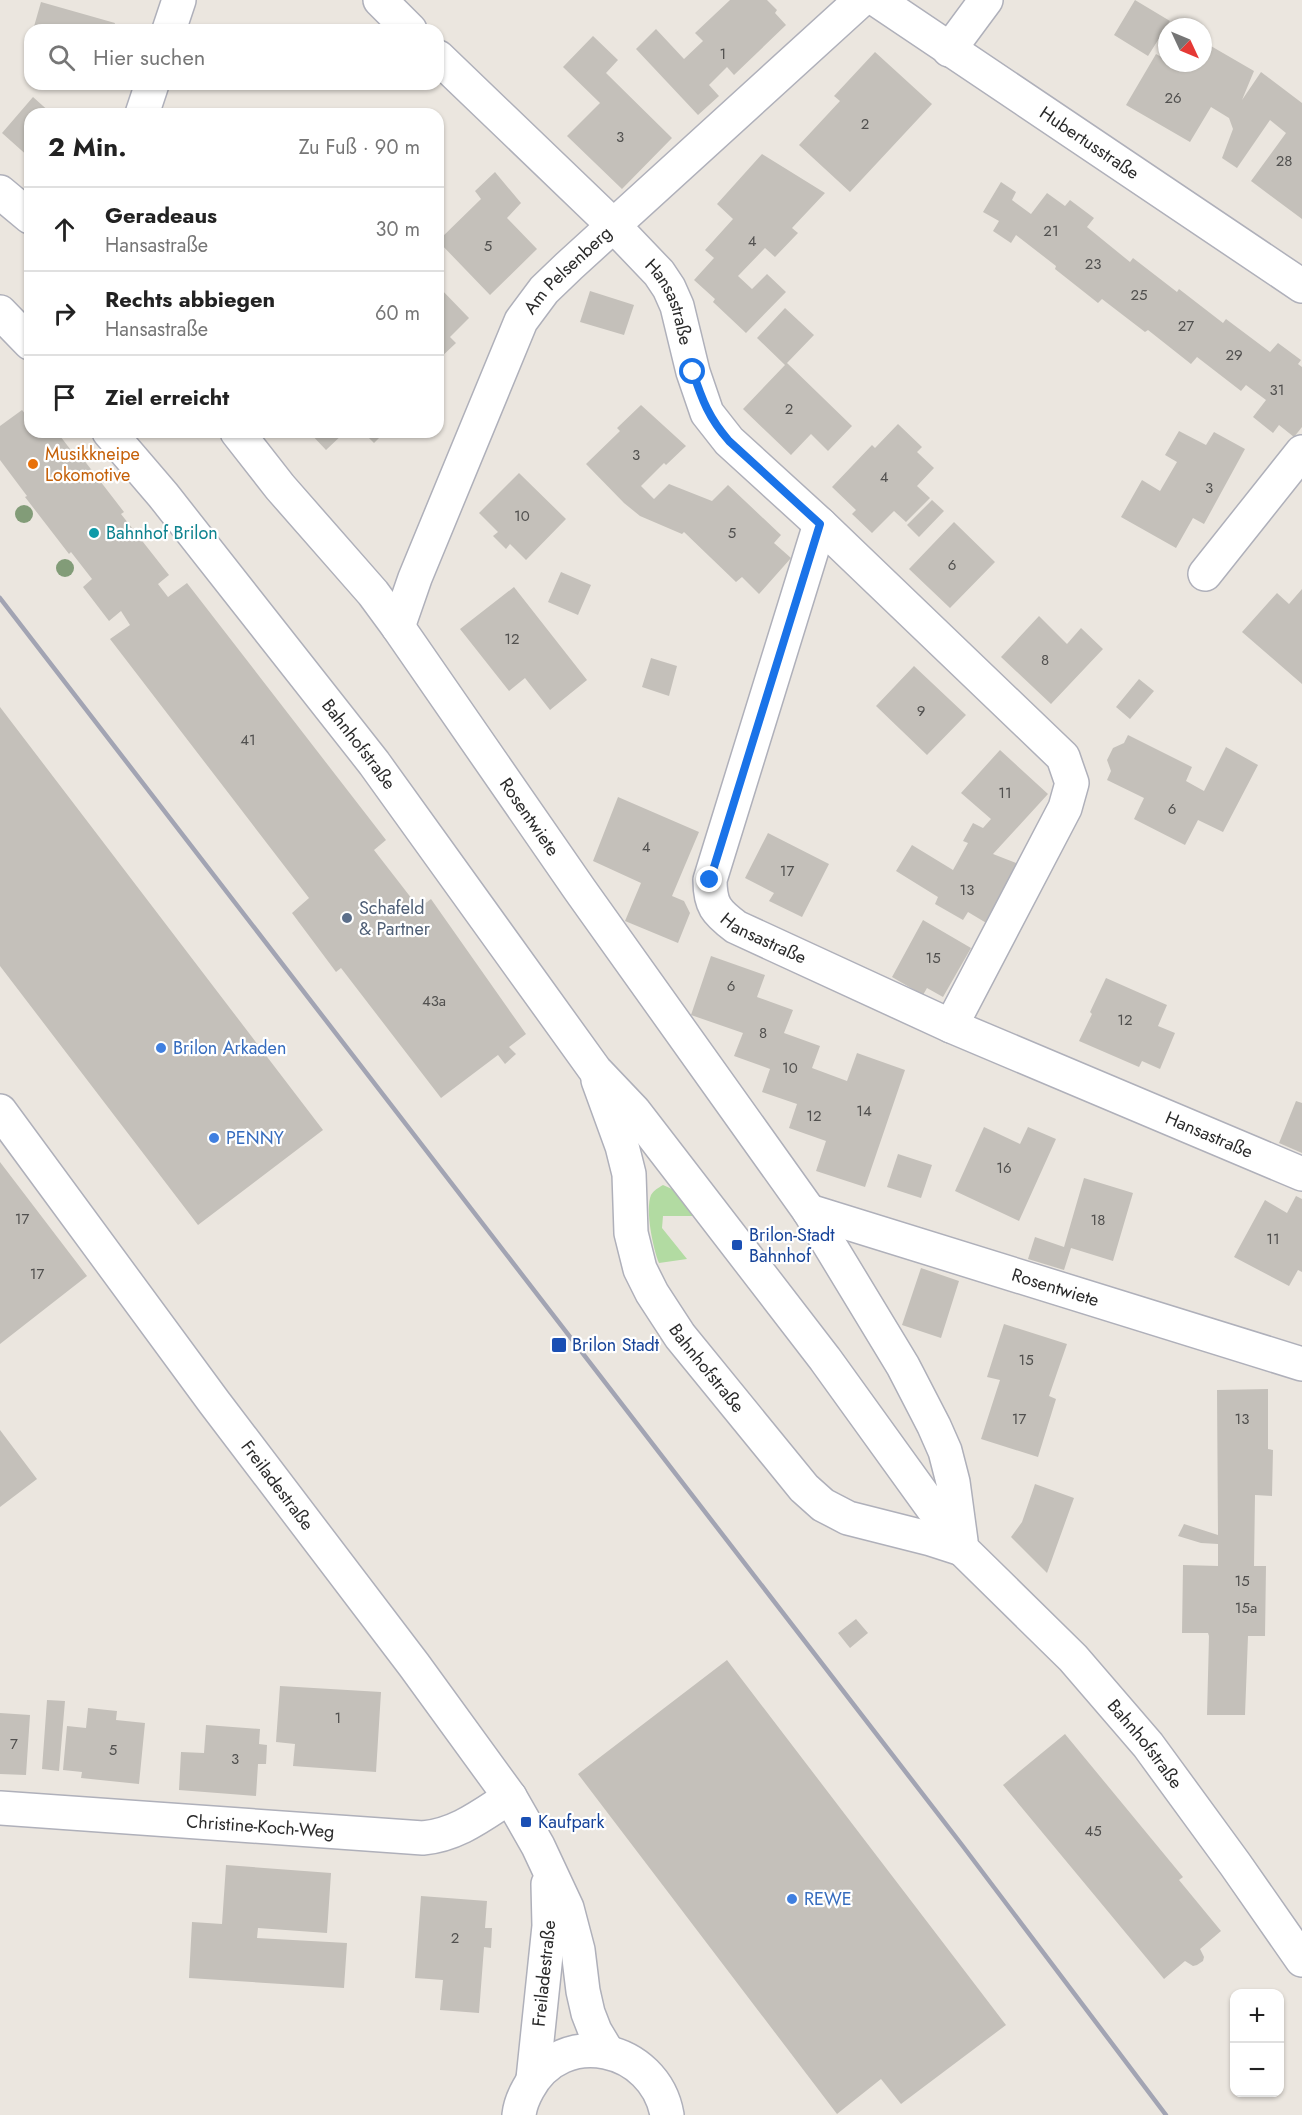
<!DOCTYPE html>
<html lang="de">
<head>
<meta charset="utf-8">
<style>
	body { margin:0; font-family:Jost,sans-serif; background:#f6f6f6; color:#222 }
	.controls { position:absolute; right:18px; bottom:18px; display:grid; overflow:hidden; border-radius:12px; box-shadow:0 2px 4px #0004 }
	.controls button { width:54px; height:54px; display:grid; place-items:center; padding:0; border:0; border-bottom:2px solid #e0e0e0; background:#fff; color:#222; font:30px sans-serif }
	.compass { position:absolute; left:1158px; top:18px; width:54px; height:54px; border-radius:50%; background:#fff; box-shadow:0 2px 4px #0004; rotate:134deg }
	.stop { position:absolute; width:18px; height:18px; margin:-14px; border:4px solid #1a73e8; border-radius:50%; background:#fff }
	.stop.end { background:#1a73e8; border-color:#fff; box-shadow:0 2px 6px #0008 }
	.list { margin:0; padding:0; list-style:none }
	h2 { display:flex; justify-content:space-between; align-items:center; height:78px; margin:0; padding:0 24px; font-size:26px }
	h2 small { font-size:20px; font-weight:400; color:#767676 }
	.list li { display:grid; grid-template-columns:39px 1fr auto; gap:18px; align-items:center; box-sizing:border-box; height:84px; padding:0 24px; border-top:2px solid #e0e0e0 }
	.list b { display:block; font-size:22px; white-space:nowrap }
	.list p { margin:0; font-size:20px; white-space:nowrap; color:#767676 }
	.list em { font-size:20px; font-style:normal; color:#767676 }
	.icon { flex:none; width:33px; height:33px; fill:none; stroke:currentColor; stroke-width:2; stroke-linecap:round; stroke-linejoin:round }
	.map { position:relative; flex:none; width:1302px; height:2115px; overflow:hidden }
	.search { position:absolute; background:#fff; box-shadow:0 2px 4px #0004; left:24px; top:24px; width:420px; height:66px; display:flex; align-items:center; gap:15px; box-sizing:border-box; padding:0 21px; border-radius:18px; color:#767676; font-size:22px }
	.panel { position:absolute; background:#fff; box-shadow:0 2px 4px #0004; left:24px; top:108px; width:420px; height:330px; border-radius:18px }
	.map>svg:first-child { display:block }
	.green { fill:#b2dba2 }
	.building { fill:#c4c0ba }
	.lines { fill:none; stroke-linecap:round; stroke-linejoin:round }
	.minor-casing { stroke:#afb0ba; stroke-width:36 }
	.minor { stroke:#fff; stroke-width:33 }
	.rail { stroke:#a2a4b3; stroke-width:4.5 }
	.tree { fill:#829c78 }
	.route { stroke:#1a73e8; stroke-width:8 }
	.food-dot { fill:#e8710a; stroke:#fff; stroke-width:2 }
	.culture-dot { fill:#0f9aa8; stroke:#fff; stroke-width:2 }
	.service-dot { fill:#5c6f8a; stroke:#fff; stroke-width:2 }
	.shop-dot { fill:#3f7fe0; stroke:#fff; stroke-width:2 }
	.transit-dot { fill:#1a4fb4; stroke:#fff; stroke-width:2 }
	.labels { text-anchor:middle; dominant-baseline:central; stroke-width:4.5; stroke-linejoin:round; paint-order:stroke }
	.number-label { font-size:15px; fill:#51504f }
	.street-label { font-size:18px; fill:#2b2b2b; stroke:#fff }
	.food-label { font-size:18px; fill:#c56008; stroke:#fff; text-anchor:start }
	.culture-label { font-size:18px; fill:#0d838f; stroke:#fff; text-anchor:start }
	.service-label { font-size:18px; fill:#4e5e75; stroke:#fff; text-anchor:start }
	.shop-label { font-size:18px; fill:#366cbe; stroke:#fff; text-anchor:start }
	.transit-label { font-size:18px; fill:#164399; stroke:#fff; text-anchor:start }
</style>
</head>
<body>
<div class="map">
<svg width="1302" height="2115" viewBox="0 0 1302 2115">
	<rect width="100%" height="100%" fill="#ebe6df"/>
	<path class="green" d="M663,1185l9,4 23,27h-32l-1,12 25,31 -28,4c-6,-15 -14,-53 -8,-68 3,-5 7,-7 12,-10z"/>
	<path class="building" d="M730,0h37l10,10 -2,3 11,12 -52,50 -7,-8 -18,18 10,11 -21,19 -62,-66 20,-20 28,30 19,-18 -8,-8z
		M1135,0l35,21 -22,35 -34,-21z
		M41,2l74,21 -2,7h-80z
		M593,36l25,24 -12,13 66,65 -50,51 -55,-53 33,-33 -37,-36z
		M1204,42l50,29 -12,29 19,-28 41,31v116l-51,-38 35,-48 -16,-13 -33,48 -15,-10 11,-29 -4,-11 -18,-11 -21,35 -64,-37 30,-51 11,6v3h5l15,8 5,-8h11z
		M875,52l57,52 -82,88 -51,-47 41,-44 -6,-5z
		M33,97l19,17h-22v44l-28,-25z
		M762,154l63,39 -33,35 6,5 -23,24 -10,-9 -27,28 14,13 15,-15 19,18 -40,41 -33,-31 2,-3 -21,-19 20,-22 -9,-8 28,-31 -16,-15z
		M495,172l26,31 -14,15 30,31 -47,46 -52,-54 43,-42 -6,-8z
		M1001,182l15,10 -4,8 19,14 16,-21 18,13 5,-6 24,18 -7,9 43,35 3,-4 44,34 2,-3 44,34 3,-4 44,33 8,-9 23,17 -3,4 4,3v60l-8,10 -15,-12 -6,8 -20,-16 13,-17 -20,-15 -5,6 -44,-34 -6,7 -43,-34 -3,2 -43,-33 -4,4 -43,-34 1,-3 -40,-31 -5,8 -18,-12 6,-10 -16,-9z
		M438,286l31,32 -19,19 6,6 -18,17z
		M590,291l44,14 -10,30 -44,-13z
		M785,308l29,27 -27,28 65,63 -24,25 -17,-17 -20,21 -48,-46 42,-44 -28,-27z
		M641,405l45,41 -20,19 -2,-2 -23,23 13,13 15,-15 43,17 16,-16 53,50 -7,8 17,15 -32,36 -17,-17 -6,5 -52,-50 -2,2 -42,-18 -16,-13 -38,-39 34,-33 -3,-3z
		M22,410l8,10v12h27l20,26 3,-3 44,57 -3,2 48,61 -11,9 10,13 19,-14 199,257 -12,10 45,58 12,-9 95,135 -17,13 7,7 -11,10 -7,-9 -57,43 -100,-130 -5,4 -44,-59 17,-15 -199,-259 20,-14 -9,-14 -12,10 -26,-34 9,-8 -21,-27 -2,2 -44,-57 2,-1 -27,-36v-34z
		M898,424l24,23 -5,5 17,16 -17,18 13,12 -24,24 -12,-11 -22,22 -20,-19 4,-4 -24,-23 40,-42 3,3z
		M1179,431l27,14 8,-13 31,17 -41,75 -11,-6 -17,30 -55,-31 21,-37 18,11 17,-29 -12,-7z
		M309,432h36l-19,18z
		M363,432h22l-11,11z
		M519,473l47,46 -40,41 -16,-16 -4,5 -13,-13 5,-4 -19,-19z
		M932,500l12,11 -25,26 -12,-12z
		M954,522l41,40 -45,46 -41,-39z
		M561,572l30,13 -13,30 -30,-13z
		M514,587l73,93 -37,30 -25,-32 -16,13 -49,-62z
		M1302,589v95l-60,-52 35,-39 12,11z
		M1039,616l28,28 14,-16 22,21 -52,55 -50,-47z
		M651,658l26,8 -8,30 -27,-9z
		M914,666l52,49 -39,40 -51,-49z
		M1139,679l15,12 -24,28 -14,-12z
		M0,707l323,423 -125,95 -198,-259z
		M1128,735l64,32 -6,14 18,10 22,-44 32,18 -35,67 -25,-12 -13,25 -51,-26 10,-21 -37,-18 4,-9 -4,-11 6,-12 11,-5z
		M1000,750l48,44 -55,60 28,11 -33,59 -20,-12 -5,8 -28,-16 3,-7 -42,-26 16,-26 41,25 15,-27 -5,-2 10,-18 10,5 8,-9 -30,-26z
		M618,797l81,35 -27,64 12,5 6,12 -12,30 -53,-22 16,-38 -48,-22z
		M768,833l61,31 -27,53 -33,-16 5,-8 -29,-15z
		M923,920l48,28 -28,49 -16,-9 -4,7 -31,-18z
		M711,956l54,19 -8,22 36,13 -9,23 36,13 -8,22 35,13 10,-28 48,17 -40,117 -49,-16 10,-30 -37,-13 8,-24 -35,-12 8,-23 -36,-13 9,-23 -52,-18z
		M1106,978l61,27 -9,21 17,7 -15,36 -18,-8 -3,6 -60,-26 13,-27 -2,-2z
		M1296,1101l6,2v50l-23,-10z
		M984,1127l36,17 8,-17 28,12 -37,82 -64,-30z
		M898,1154l34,11 -11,33 -34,-11z
		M0,1162l87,114 -87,68z
		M1084,1178l49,15 -20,68 -42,-13 -7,22 -36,-11 7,-22 29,10z
		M1296,1196l6,3v73l-4,-2 -9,16 -55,-29 31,-57 22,13z
		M921,1268l38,13 -18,57 -39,-13z
		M1004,1324l63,20 -18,52 7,3 -18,58 -57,-18 19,-59 -13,-3z
		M1268,1389v60l5,1 -1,46 -17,-1 -1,71h12l-1,70h-17l-3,79h-38l2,-79 -1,-3h-26l1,-68 35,1v-22l-17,-1 -23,-7 6,-12 34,11 -1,-145z
		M0,1430l37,49 -37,28z
		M1035,1484l39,14 -27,75 -36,-36 11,-15z
		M856,1619l12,14 -18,15 -12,-15z
		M727,1660l279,365 -105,79 -20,-25 -44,35 -259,-340z
		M280,1686l101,6 -5,80 -83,-6 2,-22 -19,-2z
		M47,1700l18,1 -6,70 -17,-2z
		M88,1708l29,3 -1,9 29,3 -6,61 -58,-6 1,-6 -19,-2 4,-44 19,2z
		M0,1713l30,2 -4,60 -26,-1z
		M206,1725l54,4 -1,15 8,1 -1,19h-8l-2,32 -77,-6 2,-38 23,1z
		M1065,1734l118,143 -4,3 42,51 -21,18 4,8 -1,4 -6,4 -4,1 -8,-5 -21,18 -161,-194z
		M226,1865l105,8 -4,60 -69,-5 -1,10 90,5 -3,45 -155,-10 3,-56 30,2z
		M421,1896l66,5 -2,27h7l-1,20 -7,-1 -5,66 -39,-3 3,-30 -28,-2z"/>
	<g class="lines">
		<defs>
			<g id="minor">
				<path d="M380,0l30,30"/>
				<path id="s1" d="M877,0l425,286"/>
				<path d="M169,30l10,-30"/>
				<path d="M949,50l37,-50"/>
				<path id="s2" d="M438,57l176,169 45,47 10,15 8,18 16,66 14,41 22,28 91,83 243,233 9,26 -7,25 -114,218 351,148"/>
				<path d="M142,114l10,-30"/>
				<path d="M0,192l30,25"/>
				<path d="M0,312l30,31"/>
				<path id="s3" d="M109,432l54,63 211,268 221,307 39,41 191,248 137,190 111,109 75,87 87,119 67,96"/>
				<path id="s4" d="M237,432l43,55 93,106 25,34 182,263 229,321 94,155 31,60 11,25 8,31 8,59"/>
				<path id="s5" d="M820,524l-110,356c0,25 6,32 26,47l215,99"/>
				<path d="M1205,574l97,-122"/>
				<path id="s6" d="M398,627l17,-49 106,-257 23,-31 25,-24 292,-266"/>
				<path id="s7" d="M598,1080l24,66 7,28 2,59 9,36 12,24 28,43 124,152 19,17 25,13 83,21 31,10"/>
				<path id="s8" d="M0,1111l214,291 200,263 96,132 28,49 29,62 11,42 5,41 5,22 7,18 12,20"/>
				<path id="s9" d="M809,1211l493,153"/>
				<path id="s10" d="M0,1808l423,30c34,-3 59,-23 87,-41"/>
				<path id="s11" d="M533,2079l16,-153 -1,-42"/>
				<path d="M519,2115c1,-10 4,-17 9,-26 34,-64 127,-43 139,26"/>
			</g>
		</defs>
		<use href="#minor" class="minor-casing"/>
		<use href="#minor" class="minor"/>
		<path class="rail" d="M0,598l962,1247 204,270"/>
	</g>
	<g class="tree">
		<circle cx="24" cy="514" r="9"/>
		<circle cx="65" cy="568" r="9"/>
	</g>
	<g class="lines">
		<path class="route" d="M693,372c9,28 16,46 36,69l91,83 -110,356"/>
	</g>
	<circle class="food-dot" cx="33" cy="464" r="6"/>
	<circle class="culture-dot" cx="94" cy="533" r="6"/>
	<circle class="service-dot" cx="347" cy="918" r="6"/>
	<g class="shop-dot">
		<circle cx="161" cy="1048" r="6"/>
		<circle cx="214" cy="1138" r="6"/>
		<circle cx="792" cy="1899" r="6"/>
	</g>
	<g class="transit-dot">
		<rect x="731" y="1239" width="12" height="12" rx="3"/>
		<rect x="551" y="1337" width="16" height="16" rx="3"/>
		<rect x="520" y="1816" width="12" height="12" rx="3"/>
	</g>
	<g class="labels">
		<g class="number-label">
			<text x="723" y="54">1</text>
			<text x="1173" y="98">26</text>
			<text x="865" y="124">2</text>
			<text x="620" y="137">3</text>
			<text x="1284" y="161">28</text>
			<text x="1051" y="231">21</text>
			<text x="752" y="241">4</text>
			<text x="488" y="246">5</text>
			<text x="1093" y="264">23</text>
			<text x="1139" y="295">25</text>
			<text x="1186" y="326">27</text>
			<text x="1234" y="355">29</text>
			<text x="1277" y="390">31</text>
			<text x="789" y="409">2</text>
			<text x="636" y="455">3</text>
			<text x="884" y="477">4</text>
			<text x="1209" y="488">3</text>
			<text x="522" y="516">10</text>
			<text x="732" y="533">5</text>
			<text x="952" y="565">6</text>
			<text x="512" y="639">12</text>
			<text x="1045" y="660">8</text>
			<text x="921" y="711">9</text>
			<text x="248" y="740">41</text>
			<text x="1005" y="793">11</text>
			<text x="1172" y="809">6</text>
			<text x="646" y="847">4</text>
			<text x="787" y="871">17</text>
			<text x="967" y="890">13</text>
			<text x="933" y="958">15</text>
			<text x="731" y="986">6</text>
			<text x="434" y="1001">43a</text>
			<text x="1125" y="1020">12</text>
			<text x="763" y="1033">8</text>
			<text x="790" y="1068">10</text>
			<text x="864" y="1111">14</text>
			<text x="814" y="1116">12</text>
			<text x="1004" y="1168">16</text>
			<text x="22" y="1219">17</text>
			<text x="1098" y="1220">18</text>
			<text x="1273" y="1239">11</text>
			<text x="37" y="1274">17</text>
			<text x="1026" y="1360">15</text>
			<text x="1019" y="1419">17</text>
			<text x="1242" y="1419">13</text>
			<text x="1242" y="1581">15</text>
			<text x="1246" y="1608">15a</text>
			<text x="338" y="1718">1</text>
			<text x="14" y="1744">7</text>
			<text x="113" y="1750">5</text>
			<text x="235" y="1759">3</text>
			<text x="1093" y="1831">45</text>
			<text x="455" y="1938">2</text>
		</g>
		<g class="street-label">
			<text stroke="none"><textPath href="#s1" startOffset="256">Hubertusstraße</textPath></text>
			<text stroke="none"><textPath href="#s6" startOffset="399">Am Pelsenberg</textPath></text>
			<text stroke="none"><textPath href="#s2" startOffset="340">Hansastraße</textPath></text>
			<text stroke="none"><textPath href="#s3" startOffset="400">Bahnhofstraße</textPath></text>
			<text stroke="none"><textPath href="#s4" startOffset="484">Rosentwiete</textPath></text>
			<text stroke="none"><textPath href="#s5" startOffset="459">Hansastraße</textPath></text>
			<text stroke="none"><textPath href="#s2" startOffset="1533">Hansastraße</textPath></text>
			<text stroke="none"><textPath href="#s9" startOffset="258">Rosentwiete</textPath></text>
			<text stroke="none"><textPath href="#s7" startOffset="315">Bahnhofstraße</textPath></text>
			<text stroke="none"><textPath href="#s8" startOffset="466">Freiladestraße</textPath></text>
			<text stroke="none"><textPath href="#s3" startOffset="1674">Bahnhofstraße</textPath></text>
			<text stroke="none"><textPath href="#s10" startOffset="261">Christine-Koch-Weg</textPath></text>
			<text stroke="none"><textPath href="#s11" startOffset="106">Freiladestraße</textPath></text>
		</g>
		<g class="food-label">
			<text x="45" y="454">Musikkneipe<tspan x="45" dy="21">Lokomotive</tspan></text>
		</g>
		<g class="culture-label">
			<text x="106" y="533">Bahnhof Brilon</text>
		</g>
		<g class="service-label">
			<text x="359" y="908">Schafeld<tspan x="359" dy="21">&amp; Partner</tspan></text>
		</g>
		<g class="shop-label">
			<text x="173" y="1048">Brilon Arkaden</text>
			<text x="226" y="1138">PENNY</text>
			<text x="804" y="1899">REWE</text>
		</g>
		<g class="transit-label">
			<text x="749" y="1235">Brilon-Stadt<tspan x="749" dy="21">Bahnhof</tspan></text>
			<text x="572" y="1345">Brilon Stadt</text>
			<text x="538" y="1822">Kaufpark</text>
		</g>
	</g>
</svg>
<div class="controls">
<button>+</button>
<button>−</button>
</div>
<svg class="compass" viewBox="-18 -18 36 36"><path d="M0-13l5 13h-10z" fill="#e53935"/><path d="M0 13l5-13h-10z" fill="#767676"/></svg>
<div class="stop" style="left:693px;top:372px"></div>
<div class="stop end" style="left:710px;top:880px"></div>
<div class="search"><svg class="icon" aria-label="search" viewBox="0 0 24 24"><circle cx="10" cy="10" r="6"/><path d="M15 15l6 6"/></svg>Hier suchen</div>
<section class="panel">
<h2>2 Min.<small>Zu Fuß · 90 m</small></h2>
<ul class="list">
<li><svg class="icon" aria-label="ahead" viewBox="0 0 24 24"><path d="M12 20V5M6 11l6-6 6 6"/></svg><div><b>Geradeaus</b><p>Hansastraße</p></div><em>30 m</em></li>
<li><svg class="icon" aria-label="right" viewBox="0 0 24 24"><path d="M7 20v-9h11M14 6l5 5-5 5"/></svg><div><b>Rechts abbiegen</b><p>Hansastraße</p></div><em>60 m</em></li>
<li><svg class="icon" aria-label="arrive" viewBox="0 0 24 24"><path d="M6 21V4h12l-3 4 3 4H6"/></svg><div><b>Ziel erreicht</b></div></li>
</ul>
</section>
</div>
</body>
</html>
